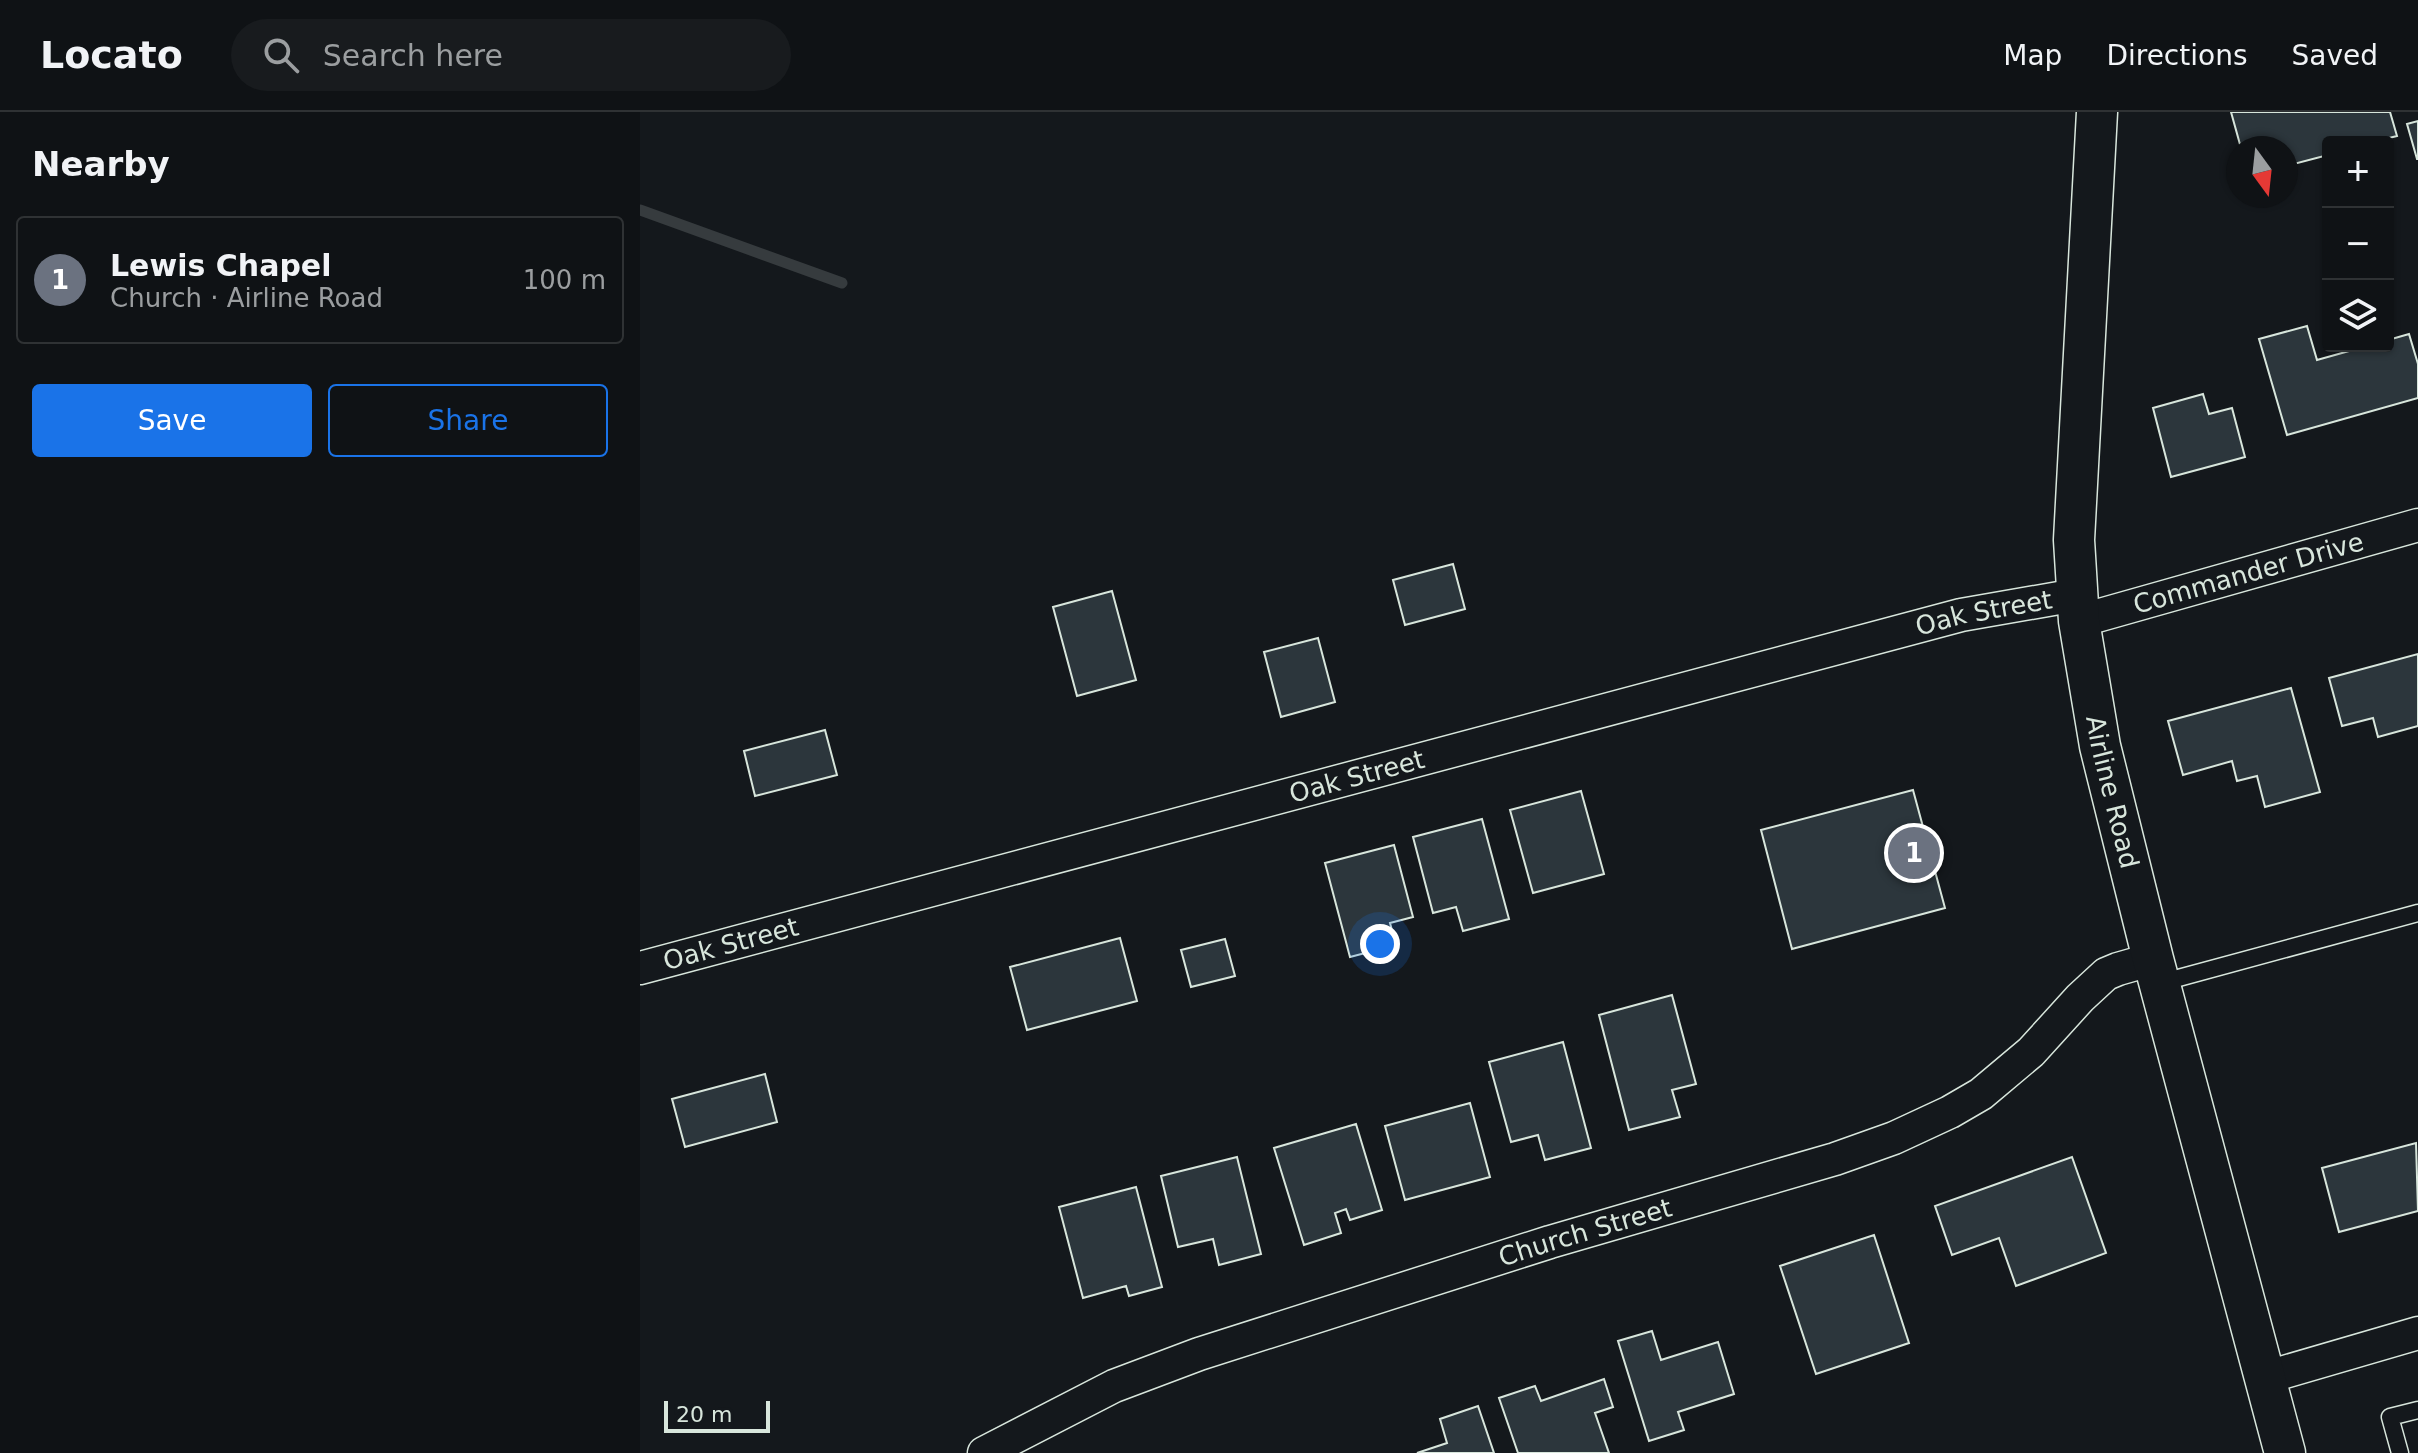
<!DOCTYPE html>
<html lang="en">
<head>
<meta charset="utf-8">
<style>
	body { margin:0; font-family:"DejaVu Sans",sans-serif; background:#181b1e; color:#f1f3f6 }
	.controls { position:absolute; right:24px; top:24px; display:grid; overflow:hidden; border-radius:8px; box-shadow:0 2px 6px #0004 }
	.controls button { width:72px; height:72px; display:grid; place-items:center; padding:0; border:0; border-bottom:2px solid #2f3234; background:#0f1215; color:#f1f3f6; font:40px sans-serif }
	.compass { position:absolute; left:1586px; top:24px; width:72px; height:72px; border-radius:50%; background:#0f1215; box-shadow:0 2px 6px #0004; rotate:165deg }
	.scale { position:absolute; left:24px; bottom:20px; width:106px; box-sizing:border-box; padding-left:8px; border:4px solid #d8e6dc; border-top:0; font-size:22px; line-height:28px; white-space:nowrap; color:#d8e6dc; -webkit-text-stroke:6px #14181c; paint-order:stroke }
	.you { position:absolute; left:740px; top:832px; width:28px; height:28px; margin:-20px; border:6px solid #fff; border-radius:50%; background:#1a73e8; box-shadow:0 0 0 12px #1a73e833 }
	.badge { display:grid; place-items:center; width:52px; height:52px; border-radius:50%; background:#1a73e8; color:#fff; font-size:26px; font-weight:700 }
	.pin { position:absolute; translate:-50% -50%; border:4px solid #fff; box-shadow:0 2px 8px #0006 }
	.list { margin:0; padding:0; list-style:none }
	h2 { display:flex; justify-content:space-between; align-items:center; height:104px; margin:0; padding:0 32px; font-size:34px }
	h2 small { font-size:26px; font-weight:400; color:#9b9ea0 }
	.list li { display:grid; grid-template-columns:52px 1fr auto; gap:24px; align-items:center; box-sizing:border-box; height:128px; margin:0 16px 16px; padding:0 16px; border:2px solid #2f3234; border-radius:8px }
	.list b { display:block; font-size:30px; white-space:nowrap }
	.list p { margin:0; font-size:26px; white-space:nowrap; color:#9b9ea0 }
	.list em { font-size:26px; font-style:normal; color:#9b9ea0 }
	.actions { display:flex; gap:16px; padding:24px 32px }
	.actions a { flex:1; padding:18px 0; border:2px solid #1a73e8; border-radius:8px; text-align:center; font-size:28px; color:#1a73e8 }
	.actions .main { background:#1a73e8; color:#fff }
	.icon { flex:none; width:44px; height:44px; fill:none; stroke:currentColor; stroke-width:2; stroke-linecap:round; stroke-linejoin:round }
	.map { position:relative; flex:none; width:1778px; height:1341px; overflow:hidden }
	header { display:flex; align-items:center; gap:48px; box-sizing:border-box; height:112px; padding:0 40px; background:#0f1215; border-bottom:2px solid #2f3234 }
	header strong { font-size:38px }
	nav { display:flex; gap:44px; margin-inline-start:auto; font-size:28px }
	.search { width:560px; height:72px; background:#181b1e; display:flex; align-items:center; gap:20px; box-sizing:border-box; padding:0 28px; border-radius:44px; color:#9b9ea0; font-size:30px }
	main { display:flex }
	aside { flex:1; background:#0f1215 }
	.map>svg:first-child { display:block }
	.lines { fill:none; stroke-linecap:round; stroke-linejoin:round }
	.stream { stroke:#363b3e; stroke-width:11 }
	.building { fill:#2c363c; stroke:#d8e6dc; stroke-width:2 }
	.service-casing { stroke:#d8e6dc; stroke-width:19 }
	.minor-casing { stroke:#d8e6dc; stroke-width:35 }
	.tertiary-casing { stroke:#d8e6dc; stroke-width:43 }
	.service { stroke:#14181c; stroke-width:16 }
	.minor { stroke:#14181c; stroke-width:32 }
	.tertiary { stroke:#14181c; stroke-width:40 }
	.labels { text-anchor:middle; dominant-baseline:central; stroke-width:6; stroke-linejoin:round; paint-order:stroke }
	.street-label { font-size:26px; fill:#d8e6dc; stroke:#14181c }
</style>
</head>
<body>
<header>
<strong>Locato</strong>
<div class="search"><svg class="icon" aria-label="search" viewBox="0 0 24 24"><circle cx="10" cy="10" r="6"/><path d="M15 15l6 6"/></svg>Search here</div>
<nav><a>Map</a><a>Directions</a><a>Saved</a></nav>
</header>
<main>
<aside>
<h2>Nearby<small></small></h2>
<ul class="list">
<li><span class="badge" style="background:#6b7280">1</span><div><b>Lewis Chapel</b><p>Church · Airline Road</p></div><em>100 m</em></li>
</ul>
<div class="actions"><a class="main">Save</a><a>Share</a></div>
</aside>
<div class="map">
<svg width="1778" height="1341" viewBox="0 0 1778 1341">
	<rect width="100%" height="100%" fill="#14181c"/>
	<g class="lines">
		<path class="stream" d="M0,98l202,73"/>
	</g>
	<path class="building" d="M1591,0h159l7,24 -24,6h-45v13l-42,11v-18h-45z
		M1778,9v38h-1l-10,-35z
		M1667,214l10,34 50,-14h21v-6l21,-6 9,30v34l-131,37 -28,-96z
		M1563,282l6,20 23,-6 13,49 -74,20 -18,-69z
		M813,452l12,45 -60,16 -12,-45z
		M472,479l24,89 -59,16 -24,-89z
		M678,526l17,64 -54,15 -17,-65z
		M1778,542v72l-40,11 -5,-19 -31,8 -13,-48z
		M1651,576l29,104 -55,15 -8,-31 -20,5 -5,-20 -49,14 -15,-54z
		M185,618l12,45 -82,21 -11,-45z
		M1273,678l32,118 -153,41 -31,-119z
		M941,679l23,83 -71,19 -23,-83z
		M842,707l27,100 -46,12 -7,-24 -23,6 -20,-76z
		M754,733l19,72 -23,6 6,22 -46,12 -25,-94z
		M480,826l17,63 -110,29 -17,-63z
		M585,827l10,37 -44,11 -10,-37z
		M1032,883l24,89 -24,6 8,27 -51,13 -30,-115z
		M923,930l28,106 -46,12 -7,-25 -27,7 -22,-80z
		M125,962l12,48 -92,25 -13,-48z
		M830,991l20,74 -85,23 -20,-74z
		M716,1012l26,86 -32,10 -4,-11 -11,4 6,20 -37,12 -30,-97z
		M1776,1031l2,68 -79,21 -17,-64z
		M597,1045l24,97 -42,11 -6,-26 -35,8 -17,-71z
		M1432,1045l34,96 -90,33 -17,-48 -47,17 -17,-49z
		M496,1075l26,100 -33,9 -3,-10 -43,12 -24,-91z
		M1234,1123l35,108 -93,31 -36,-108z
		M1012,1219l9,29 57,-18 16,52 -56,18 6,18 -35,11 -31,-100z
		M964,1267l9,28 -18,6 14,40h-91l-19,-55 36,-12 6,15z
		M838,1294l16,47h-77l30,-10 -7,-24z"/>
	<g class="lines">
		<defs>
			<path id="service" d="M1520,871l258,-70
				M1760,1341l-10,-36 28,-7"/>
			<g id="minor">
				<path id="s1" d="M1439,509l339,-96"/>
				<path id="s2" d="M0,856l1321,-353 115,-20"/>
				<path d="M1624,1266l154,-45"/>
				<path id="s3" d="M344,1341l130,-67 85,-32 351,-112 285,-83 59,-21 56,-26 31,-18 50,-42 49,-54 26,-24 12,-5 35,-10"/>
			</g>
			<g id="tertiary">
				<path id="s4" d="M1457,0l-23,428 5,81 21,125 53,213 132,494"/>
			</g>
		</defs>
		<use href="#service" class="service-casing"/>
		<use href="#minor" class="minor-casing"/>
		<use href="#tertiary" class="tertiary-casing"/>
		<use href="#service" class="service"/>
		<use href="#minor" class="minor"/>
		<use href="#tertiary" class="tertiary"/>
	</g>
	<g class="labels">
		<g class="street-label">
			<text stroke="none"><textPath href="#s1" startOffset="176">Commander Drive</textPath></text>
			<text stroke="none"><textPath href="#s2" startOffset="1390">Oak Street</textPath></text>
			<text stroke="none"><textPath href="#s2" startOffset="742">Oak Street</textPath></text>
			<text stroke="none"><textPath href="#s4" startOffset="684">Airline Road</textPath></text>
			<text stroke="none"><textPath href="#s2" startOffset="94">Oak Street</textPath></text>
			<text stroke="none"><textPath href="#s3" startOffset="642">Church Street</textPath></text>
		</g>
	</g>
</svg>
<div class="controls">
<button>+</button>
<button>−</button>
<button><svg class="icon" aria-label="layers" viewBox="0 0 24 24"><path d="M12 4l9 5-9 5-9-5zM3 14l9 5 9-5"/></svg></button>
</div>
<svg class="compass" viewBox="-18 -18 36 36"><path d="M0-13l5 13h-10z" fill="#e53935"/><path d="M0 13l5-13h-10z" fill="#9b9ea0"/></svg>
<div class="scale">20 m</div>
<div class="you"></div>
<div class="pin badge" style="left:1274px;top:741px;background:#6b7280">1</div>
</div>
</main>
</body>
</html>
